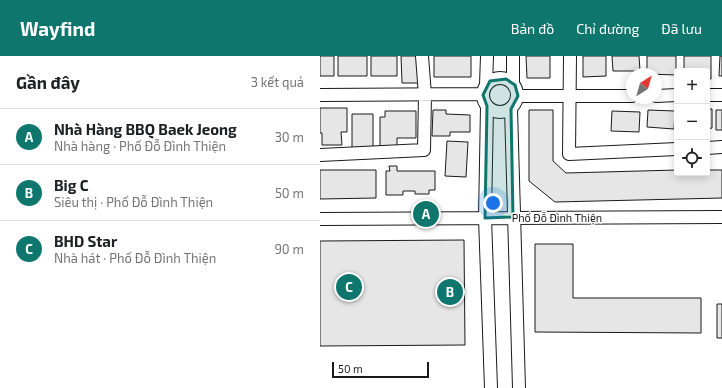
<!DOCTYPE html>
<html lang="vi">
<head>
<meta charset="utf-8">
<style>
	body { margin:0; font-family:"Exo 2",sans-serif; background:#f2f2f2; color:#202124 }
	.controls { position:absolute; right:12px; top:12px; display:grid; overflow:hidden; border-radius:4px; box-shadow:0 2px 10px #0003 }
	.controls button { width:36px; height:36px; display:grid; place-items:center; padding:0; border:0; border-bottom:1px solid #e0e0e0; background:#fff; color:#202124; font:20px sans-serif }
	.compass { position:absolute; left:306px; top:12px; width:36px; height:36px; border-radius:50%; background:#fff; box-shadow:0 2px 10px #0003; rotate:37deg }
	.scale { position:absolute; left:12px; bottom:10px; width:97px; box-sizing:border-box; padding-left:4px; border:2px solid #1a1a1a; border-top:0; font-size:11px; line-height:14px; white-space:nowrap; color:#1a1a1a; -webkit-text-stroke:3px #fff; paint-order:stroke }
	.you { position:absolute; left:173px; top:147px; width:14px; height:14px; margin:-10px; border:3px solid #fff; border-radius:50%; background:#1a73e8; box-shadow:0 0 0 6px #1a73e833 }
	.badge { display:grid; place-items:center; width:26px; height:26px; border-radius:50%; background:#0f766e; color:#fff; font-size:13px; font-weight:700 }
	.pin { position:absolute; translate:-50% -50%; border:2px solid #fff; box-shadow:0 1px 4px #0006 }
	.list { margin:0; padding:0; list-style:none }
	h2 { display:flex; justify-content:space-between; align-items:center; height:52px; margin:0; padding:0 16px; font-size:17px }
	h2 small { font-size:13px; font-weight:400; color:#757577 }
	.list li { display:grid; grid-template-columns:26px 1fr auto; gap:12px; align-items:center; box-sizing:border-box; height:56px; padding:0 16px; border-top:1px solid #e0e0e0 }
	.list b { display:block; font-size:15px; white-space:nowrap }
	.list p { margin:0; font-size:13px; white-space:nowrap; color:#757577 }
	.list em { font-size:13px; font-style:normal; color:#757577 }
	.icon { flex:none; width:22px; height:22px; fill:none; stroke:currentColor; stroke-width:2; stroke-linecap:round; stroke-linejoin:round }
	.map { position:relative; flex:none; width:402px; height:332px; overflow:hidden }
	header { display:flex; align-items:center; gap:24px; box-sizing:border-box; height:56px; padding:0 20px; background:#0f766e; color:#fff }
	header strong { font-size:19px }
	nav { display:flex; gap:22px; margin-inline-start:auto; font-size:14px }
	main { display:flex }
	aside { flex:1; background:#fff }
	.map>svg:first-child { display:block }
	.building { fill:#e6e6e6; stroke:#1a1a1a }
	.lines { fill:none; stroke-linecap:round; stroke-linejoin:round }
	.street-casing { stroke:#1a1a1a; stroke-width:14 }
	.street { stroke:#fff; stroke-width:12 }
	.marked { fill:#0f766e; fill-opacity:0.2; stroke:#0f766e; stroke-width:3; stroke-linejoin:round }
	.labels { text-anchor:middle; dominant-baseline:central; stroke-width:3; stroke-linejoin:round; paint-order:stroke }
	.street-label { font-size:11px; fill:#1a1a1a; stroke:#fff }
</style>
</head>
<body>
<header>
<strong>Wayfind</strong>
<nav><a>Bản đồ</a><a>Chỉ đường</a><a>Đã lưu</a></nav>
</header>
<main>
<aside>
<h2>Gần đây<small>3 kết quả</small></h2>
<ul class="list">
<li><span class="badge">A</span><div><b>Nhà Hàng BBQ Baek Jeong</b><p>Nhà hàng · Phố Đỗ Đình Thiện</p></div><em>30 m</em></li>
<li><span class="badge">B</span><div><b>Big C</b><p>Siêu thị · Phố Đỗ Đình Thiện</p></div><em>50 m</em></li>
<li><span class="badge">C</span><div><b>BHD Star</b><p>Nhà hát · Phố Đỗ Đình Thiện</p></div><em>90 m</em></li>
</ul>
</aside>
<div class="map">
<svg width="402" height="332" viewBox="0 0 402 332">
	<rect width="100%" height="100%" fill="#fff"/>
	<path class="building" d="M0,0h14v20h-14z
		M18,0h29v20h-29z
		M51,0h26v20h-26z
		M81,0h17v27h-16z
		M114,0h37v21h-37z
		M206,0h24v22h-23z
		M263,0h23v20l-23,1z
		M292,0h27l1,15h-27z
		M327,0h29v19l-29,-1z
		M364,0h27v23h-4v-8h-23z
		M400,0h2v20h-3z
		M0,52h27v24h-6l1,13h-20v-12h-2z
		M387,53h5v19l-5,1z
		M113,54h13v4l24,1v17h-20v4h-18z
		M209,54h24v51l13,12 111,-3v3h30v-3h15v28l-167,4 -26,-21z
		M328,54l27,1 -1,18 -27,-2z
		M396,54h6v20h-6z
		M65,55h31v27h-19v12h-17v-33h5z
		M292,55l28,1 -1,20 -28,-1z
		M32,58h21v34l-21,1z
		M127,85l21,1 -2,35 -21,-1z
		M69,110h8v5h38v19h-6v4h-14v-3h-12v4h-17v-24h4z
		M0,114h56v28l-56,1z
		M144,184l1,105 -145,1v-105z
		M215,188h38v54h128v35l-166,-1z
		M397,248h5v34h-5z"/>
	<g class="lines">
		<defs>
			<path id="street" d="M250,0l-1,98 108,-5
				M163 39a17 17 0 1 1 34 0a17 17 0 1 1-34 0Z
				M193,27v-27
				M166,29l1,-29
				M0,39l163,-1
				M387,39h15
				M198,40h114
				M336,40l21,-1
				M167,50l-2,112 6,170
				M191,53l8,279
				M387,92l15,-1
				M0,99l104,-5 1,-55 -3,-39
				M0,163l402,-2"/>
		</defs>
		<use href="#street" class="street-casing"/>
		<use href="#street" class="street"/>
	</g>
	<path class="marked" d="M186,23l9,6 3,11 -7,13 2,108 -28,1 2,-112 -4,-11 7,-14z"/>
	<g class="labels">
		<g class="street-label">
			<text x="237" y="161">Phố Đỗ Đình Thiện</text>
		</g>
	</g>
</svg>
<div class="controls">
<button>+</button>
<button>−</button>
<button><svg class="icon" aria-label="locate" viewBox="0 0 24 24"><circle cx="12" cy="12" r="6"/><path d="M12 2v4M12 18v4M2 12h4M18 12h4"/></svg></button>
</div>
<svg class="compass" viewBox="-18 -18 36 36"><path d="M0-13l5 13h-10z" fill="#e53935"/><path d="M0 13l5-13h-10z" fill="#757577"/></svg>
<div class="scale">50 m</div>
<div class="you"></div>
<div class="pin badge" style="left:106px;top:158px">A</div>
<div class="pin badge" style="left:130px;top:236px">B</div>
<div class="pin badge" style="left:29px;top:231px">C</div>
</div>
</main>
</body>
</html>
